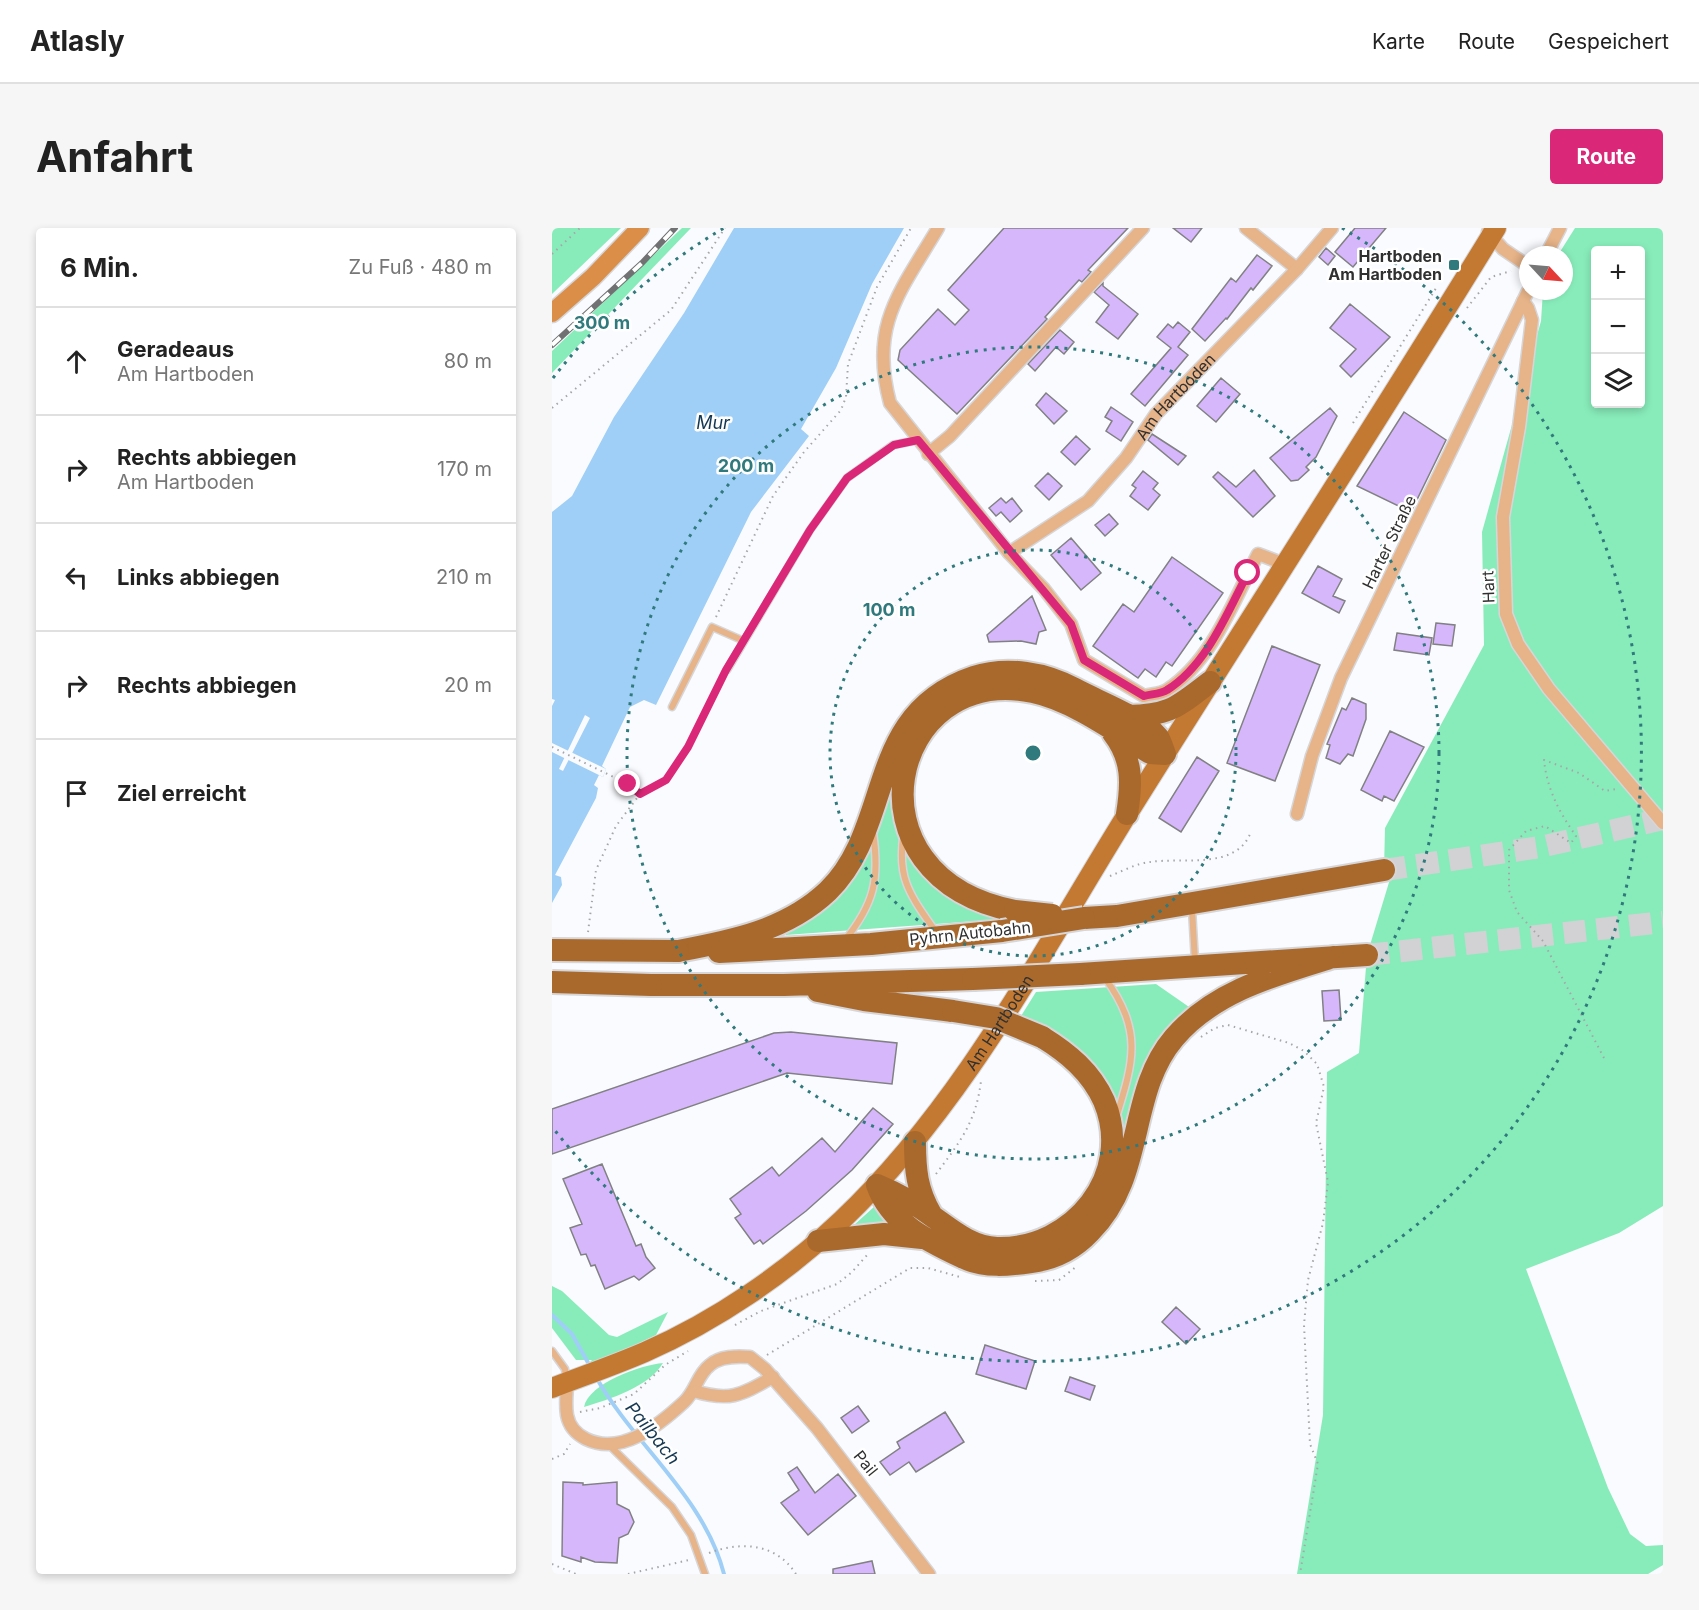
<!DOCTYPE html>
<html lang="de">
<head>
<meta charset="utf-8">
<style>
	body { margin:0; font-family:Inter,sans-serif; background:#f6f6f6; color:#222 }
	.controls { position:absolute; right:18px; top:18px; display:grid; overflow:hidden; border-radius:6px; box-shadow:0 3px 9px #0003 }
	.controls button { width:54px; height:54px; display:grid; place-items:center; padding:0; border:0; border-bottom:2px solid #e0e0e0; background:#fff; color:#222; font:30px sans-serif }
	.compass { position:absolute; left:967px; top:18px; width:54px; height:54px; border-radius:50%; background:#fff; box-shadow:0 3px 9px #0003; rotate:116deg }
	.stop { position:absolute; width:18px; height:18px; margin:-14px; border:4px solid #db2777; border-radius:50%; background:#fff }
	.stop.end { background:#db2777; border-color:#fff; box-shadow:0 2px 6px #0008 }
	.list { margin:0; padding:0; list-style:none }
	h2 { display:flex; justify-content:space-between; align-items:center; height:78px; margin:0; padding:0 24px; font-size:26px }
	h2 small { font-size:20px; font-weight:400; color:#767676 }
	.list li { display:grid; grid-template-columns:39px 1fr auto; gap:18px; align-items:center; box-sizing:border-box; height:108px; padding:0 24px; border-top:2px solid #e0e0e0 }
	.list b { display:block; font-size:22px; white-space:nowrap }
	.list p { margin:0; font-size:20px; white-space:nowrap; color:#767676 }
	.list em { font-size:20px; font-style:normal; color:#767676 }
	.icon { flex:none; width:33px; height:33px; fill:none; stroke:currentColor; stroke-width:2; stroke-linecap:round; stroke-linejoin:round }
	.map { position:relative; flex:none; width:1111px; height:1346px; overflow:hidden; border-radius:6px }
	header { display:flex; align-items:center; gap:36px; box-sizing:border-box; height:84px; padding:0 30px; background:#fff; border-bottom:2px solid #e0e0e0 }
	header strong { font-size:28px }
	nav { display:flex; gap:33px; margin-inline-start:auto; font-size:21px }
	.intro { display:flex; align-items:center; justify-content:space-between; box-sizing:border-box; height:144px; padding:0 36px }
	h1 { margin:0; font-size:42px }
	.button { padding:15px 27px; border-radius:6px; background:#db2777; color:#fff; font-size:21px; font-weight:700 }
	main { display:flex; gap:36px; padding:0 36px }
	aside { flex:1; background:#fff; border-radius:6px; box-shadow:0 3px 9px #0003 }
	.map>svg:first-child { display:block }
	.green { fill:#88ecba; fill-rule:evenodd }
	.water { fill:#9fcff6; fill-rule:evenodd }
	.pier { fill:#fafbfe }
	.lines { fill:none; stroke-linecap:round; stroke-linejoin:round }
	.stream { stroke:#9fcff6; stroke-width:4 }
	.building { fill:#d6b7fc; stroke:#818082; stroke-width:1.5 }
	.motorway-tunnel { stroke:#d2d2d5; stroke-width:22; stroke-dasharray:22 11; stroke-linecap:butt }
	.service-casing { stroke:#d6d6d9; stroke-width:9 }
	.minor-casing { stroke:#d6d6d9; stroke-width:15 }
	.secondary-casing { stroke:#d6d6d9; stroke-width:21 }
	.primary-casing { stroke:#d6d6d9; stroke-width:22 }
	.motorway-casing { stroke:#d6d6d9; stroke-width:26 }
	.path { stroke:#a6a6a8; stroke-width:2; stroke-dasharray:1.5 4.5; stroke-linecap:butt }
	.service { stroke:#e7b388; stroke-width:6 }
	.minor { stroke:#e7b388; stroke-width:12 }
	.secondary { stroke:#da8e48; stroke-width:18 }
	.primary { stroke:#c37931; stroke-width:20 }
	.motorway { stroke:#a9692c; stroke-width:22 }
	.rail-casing { stroke:#717173; stroke-width:6 }
	.rail { stroke:#fff; stroke-width:4; stroke-dasharray:11; stroke-linecap:butt }
	.motorway-bridge-casing { stroke:#d6d6d9; stroke-width:26; stroke-linecap:butt }
	.motorway-bridge { stroke:#a9692c; stroke-width:22 }
	.route { stroke:#db2777; stroke-width:8 }
	.ring { fill:none; stroke:#30797c; stroke-width:3; stroke-dasharray:3 6 }
	.poi-dot { fill:#30797c; stroke:#fff; stroke-width:2 }
	.labels { text-anchor:middle; dominant-baseline:central; stroke-width:5; stroke-linejoin:round; paint-order:stroke }
	.poi-label { font-size:16px; font-weight:bold; fill:#303031; stroke:#fff; text-anchor:end }
	.street-label { font-size:16px; fill:#303031; stroke:#fff }
	.water-label { font-size:18px; font-style:italic; fill:#143852; stroke:#fff }
	.centre { fill:#30797c; stroke:#fff; stroke-width:3 }
	.ring-label { font-size:18px; text-anchor:middle; font-weight:bold; fill:#30797c; stroke:#fff; stroke-width:5; stroke-linejoin:round; paint-order:stroke }
</style>
</head>
<body>
<header>
<strong>Atlasly</strong>
<nav><a>Karte</a><a>Route</a><a>Gespeichert</a></nav>
</header>
<div class="intro"><h1>Anfahrt</h1><a class="button">Route</a></div>
<main>
<aside>
<h2>6 Min.<small>Zu Fuß · 480 m</small></h2>
<ul class="list">
<li><svg class="icon" aria-label="ahead" viewBox="0 0 24 24"><path d="M12 20V5M6 11l6-6 6 6"/></svg><div><b>Geradeaus</b><p>Am Hartboden</p></div><em>80 m</em></li>
<li><svg class="icon" aria-label="right" viewBox="0 0 24 24"><path d="M7 20v-9h11M14 6l5 5-5 5"/></svg><div><b>Rechts abbiegen</b><p>Am Hartboden</p></div><em>170 m</em></li>
<li><svg class="icon" aria-label="left" viewBox="0 0 24 24"><path d="M17 20v-9H6M10 6l-5 5 5 5"/></svg><div><b>Links abbiegen</b></div><em>210 m</em></li>
<li><svg class="icon" aria-label="right" viewBox="0 0 24 24"><path d="M7 20v-9h11M14 6l5 5-5 5"/></svg><div><b>Rechts abbiegen</b></div><em>20 m</em></li>
<li><svg class="icon" aria-label="arrive" viewBox="0 0 24 24"><path d="M6 21V4h12l-3 4 3 4H6"/></svg><div><b>Ziel erreicht</b></div></li>
</ul>
</aside>
<div class="map">
<svg width="1111" height="1346" viewBox="0 0 1111 1346">
	<rect width="100%" height="100%" fill="#fafbfe"/>
	<path class="green" d="M0,0h69l-69,66z
		M130,0h9l-139,145v-22z
		M1023,0h88v978l-44,27 -93,36 82,219 22,46 16,12 17,-1v20l-15,9h-351l26,-159 4,-343 32,-19 8,-98 23,-76 -6,-9 1,-42 99,-183 -2,-113 59,-211 2,-30h21v-36h-6zM1044,22h44v154h-44z
		M495,461l-118,26 -28,117 103,87 -218,16v-6l87,-102 53,-115z
		M604,756l36,25 -65,136 -60,96 -8,-1 61,-97 -73,-115 -26,-12 15,-24z
		M323,978l21,19 -44,2 2,-2z
		M0,1058l10,5 47,44 8,2 51,-25 -12,23 -76,37 12,-12h-16l-24,-32z
		M111,1135c-14,24 -53,36 -79,44 5,-24 57,-42 79,-44z"/>
	<path class="water" d="M182,0h170l-32,56 -36,84 -35,61 8,7 -58,76 -95,193 -12,-5 -14,7 -28,59 4,3 -3,8 -4,-2 -5,10 4,3 -2,10 -41,77 6,2 1,8 -10,18v-197l3,-6 -3,-1v-187l20,-16 42,-79 70,-104zM33,487l5,3 -27,53 -4,-2z"/>
	<path class="pier" d="M0,515l54,26 -3,8 -51,-25z"/>
	<g class="lines">
		<path class="stream" d="M0,1087l20,19 19,34
			M44,1149c38,68 108,119 128,197"/>
	</g>
	<path class="building" d="M452,0h124l-40,42 3,2 -9,10 -3,-2 -34,37 2,2 -90,95 -59,-54 2,-10 38,-41 17,16 14,-15 -21,-20z
		M621,0h29l-11,14z
		M803,0h31l-33,39 -18,-15z
		M774,20l9,8 -7,9 -9,-8z
		M705,27l15,11 -19,24 -2,-2 -24,31 -1,-1 -21,23 -13,-12 39,-51 5,4z
		M551,55v3l35,28 -20,25 -22,-17 13,-17 -15,-13z
		M798,76l40,33 -39,40 -11,-11 16,-17 -26,-21z
		M626,94l12,10 -12,15 10,8 -43,51 -14,-12 40,-46 -14,-11 11,-13 5,4z
		M508,102l14,12 -10,12 -8,-7 -21,24 -7,-7z
		M669,150l19,16 -24,28 -19,-16z
		M494,165l21,18 -13,13 -18,-19z
		M559,179l22,15 -12,19 -15,-10 6,-10 -7,-4z
		M778,180l7,8 -21,41 -10,10 3,3 -11,10 -7,1 -21,-23z
		M852,184l42,28 -35,72 -54,-26z
		M600,206l34,22 -8,9 -30,-25z
		M524,208l14,13 -15,16 -14,-13z
		M702,242l21,26 -22,21 -40,-40 5,-5 18,15z
		M591,243l15,12 -5,6 7,6 -12,15 -18,-14 6,-8 -4,-3z
		M496,245l14,13 -13,14 -14,-14z
		M449,270l5,5 6,-5 10,13 -12,11 -9,-10 -5,4 -7,-8z
		M557,286l9,10 -13,12 -10,-11z
		M519,310l30,35 -20,17 -30,-35z
		M620,329l51,36 -51,73 -6,-4 -10,15 -11,-8 -7,9 -45,-32 30,-42 11,8z
		M766,338l24,13 -9,17 12,5 -6,12 -37,-20z
		M480,368l14,34 -7,2 -3,12 -15,-3 -32,1 -2,-7z
		M884,395l19,2 -3,21 -19,-2z
		M845,405l35,5 -3,17 -35,-5z
		M720,418l48,19 -45,116 -48,-18z
		M800,470l14,6v15l-13,37 -5,-2 -8,10 -14,-6 4,-13 -3,-1 15,-36 4,2z
		M838,503l34,16 -30,54 -10,-5 -2,5 -21,-11z
		M645,529l22,14 -38,61 -22,-14z
		M787,762l2,30 -17,1 -2,-30z
		M239,804l106,11 -5,41 -105,-11 -235,81v-45l222,-76z
		M321,880l20,16 -41,46 -46,41 -43,33 -3,-4 -6,4 -19,-26 6,-4 -11,-15 42,-32 7,9 43,-38 13,14z
		M50,936l34,82 5,-2 5,13 9,11 -16,12 -5,-4 -29,13 -10,-24 -4,1 -5,-12 -5,1 -11,-27 12,-4 -19,-45z
		M624,1079l24,22 -14,15 -24,-22z
		M433,1117l50,16 -9,28 -50,-15z
		M518,1149l25,9 -5,14 -25,-9z
		M306,1178l11,15 -17,12 -11,-15z
		M393,1184l19,30 -48,30 -7,-10 -19,13 -10,-13 20,-14 -3,-6z
		M245,1239l18,26 23,-19 18,22 -48,39 -27,-32 18,-13 -11,-17z
		M11,1254l20,1v2l34,-3v22l12,6 5,12 -6,12 -9,4 -2,25 -22,-1 -14,-5v5l-19,-6z
		M320,1333l3,13h-42v-5z"/>
	<g class="lines">
		<path class="motorway-tunnel" d="M832,642l156,-23 123,-28
			M815,727l296,-33"/>
		<defs>
			<path id="service" d="M175,442l83,-140 37,-52 46,-33 25,-5
				M120,479l40,-80 32,14
				M352,604c-8,46 6,63 32,100
				M640,681l3,53
				M293,712c29,-36 35,-61 28,-107
				M553,750c38,53 29,82 11,140
				M0,1123l13,18 1,9
				M57,1217l63,62 19,28 14,39"/>
			<g id="minor">
				<path d="M386,0c-38,64 -69,97 -48,175l119,150 35,36 27,35 13,36 60,36c7,-2 17,-2 23,-6 45,-29 67,-90 91,-136l26,10"/>
				<path d="M694,0l51,41"/>
				<path d="M936,4l15,17 25,17"/>
				<path d="M994,27l14,-27"/>
				<path d="M971,73l5,7 4,12 -13,107 -16,90 3,97 12,30 31,45 114,134"/>
				<path d="M376,226l22,-18 193,-208"/>
				<path id="s1" d="M457,325l79,-52 38,-43 30,-44 141,-145 35,-41"/>
				<path d="M745,586l15,-58 29,-78 187,-387"/>
				<path d="M15,1154c0,10 -2,22 0,33 2,11 9,19 19,24 35,17 72,-13 98,-37 12,-11 13,-27 26,-37 10,-9 26,-9 40,-8l15,12 52,59 112,146"/>
				<path d="M142,1163c36,11 47,4 79,-14"/>
			</g>
			<path id="secondary" d="M0,85l41,-36 47,-49"/>
			<g id="primary">
				<path id="s2" d="M0,1160c31,-12 63,-23 93,-36 71,-31 141,-79 197,-132 121,-115 199,-267 286,-407 122,-195 248,-389 368,-585"/>
			</g>
			<path id="motorway" d="M576,488c43,-1 49,-9 82,-34
				M561,505c20,26 19,50 14,81
				M532,690l33,-2 267,-46
				M126,723c54,-10 109,-21 150,-60 67,-66 36,-177 146,-214 33,-11 72,-4 101,12 24,13 66,28 83,48 3,5 5,12 7,17l-15,-1c-34,-21 -78,-53 -117,-61 -144,-30 -194,185 -18,219
				M167,724l152,-8 131,-13
				M528,746l287,-19
				M99,757h133l189,-6
				M266,763l46,9 89,11
				M363,914c0,28 2,48 16,72
				M325,957c14,39 51,56 87,73 20,10 46,7 67,4 24,-3 43,-13 59,-30 56,-56 37,-139 84,-194 40,-47 101,-63 159,-81
				M325,957c19,8 38,18 55,31 20,14 39,31 65,32 76,2 138,-73 107,-147 -13,-29 -36,-48 -62,-64
				M266,1013l66,-7 38,4"/>
		</defs>
		<use href="#service" class="service-casing"/>
		<use href="#minor" class="minor-casing"/>
		<use href="#secondary" class="secondary-casing"/>
		<use href="#primary" class="primary-casing"/>
		<use href="#motorway" class="motorway-casing"/>
		<path class="path" d="M0,26l28,-26
			M915,80l24,-31 20,-6
			M0,180l119,-98 54,-82
			M801,195l85,-138
			M164,389l57,-121 31,-44 37,-42 5,-13 2,-33 29,-77 34,-59
			M0,519l76,37 12,10 26,-14 22,-33 34,-68
			M558,648c13,-5 27,-13 40,-14 32,-5 85,8 100,-28
			M36,704l8,-62 20,-44 24,-32
			M649,809l14,-9 13,-3 61,18 15,8 13,13 7,23 -8,36 12,59 -5,41 -15,57 -4,45 6,119 8,20 -18,110
			M1052,830l-61,-117 -26,-29 -8,-22v-40l17,-19 19,-5 26,17 5,-7c-17,-24 -29,-47 -32,-76l35,13 26,18 12,-2
			M384,946c24,-32 40,-52 45,-93
			M483,1053l24,-1 17,-13
			M183,1097l26,-14 76,-27 15,-12 16,-18
			M215,1127l143,-87h18l32,9
			M28,1184l20,-4 34,-14 31,-29 23,-14
			M0,1231l12,-5 6,-10
			M157,1325c32,-12 67,-10 87,21
			M0,1336l24,10
			M76,1346l61,-14"/>
		<use href="#service" class="service"/>
		<use href="#minor" class="minor"/>
		<use href="#secondary" class="secondary"/>
		<use href="#primary" class="primary"/>
		<use href="#motorway" class="motorway"/>
		<defs>
			<path id="rail" d="M0,117l90,-82 33,-35"/>
		</defs>
		<use href="#rail" class="rail-casing"/>
		<use href="#rail" class="rail"/>
		<defs>
			<path id="motorway-bridge" d="M463,683l37,4
				M450,703l82,-13
				M0,722l126,1
				M421,751l107,-5
				M0,754l99,3
				M401,783l43,7 46,19"/>
		</defs>
		<use href="#motorway-bridge" class="motorway-bridge-casing"/>
		<use href="#motorway-bridge" class="motorway-bridge"/>
	</g>
	<g class="lines">
		<path class="route" d="M76,556l12,10 26,-14 22,-33 38,-77 84,-140 37,-52 47,-33 24,-5 153,184 13,36 60,36c7,-2 17,-2 23,-6 40,-25 60,-77 81,-117"/>
	</g>
	<g class="ring">
		<circle cx="481" cy="525" r="203"/>
		<circle cx="481" cy="525" r="406"/>
		<path d="M1 150A609 609 0 0 1 172 0M790 0A609 609 0 1 1 1 900"/>
	</g>
	<rect class="poi-dot" x="896" y="31" width="12" height="12" rx="3"/>
	<g class="labels">
		<g class="poi-label">
			<text x="890" y="28">Hartboden<tspan x="890" dy="18">Am Hartboden</tspan></text>
		</g>
		<g class="street-label">
			<text stroke="none"><textPath href="#s1" startOffset="231">Am Hartboden</textPath></text>
			<text transform="translate(837 314) rotate(-64)">Harter Straße</text>
			<text transform="translate(936 359) rotate(-92)">Hart</text>
			<text transform="translate(418 705) rotate(-6)">Pyhrn Autobahn</text>
			<text stroke="none"><textPath href="#s2" startOffset="591">Am Hartboden</textPath></text>
			<text transform="translate(314 1235) rotate(51)">Pail</text>
		</g>
		<g class="water-label">
			<text x="161" y="194">Mur</text>
			<text transform="translate(101 1205) rotate(51)">Pailbach</text>
		</g>
	</g>
	<circle cx="481" cy="525" r="9" class="centre"/>
	<g class="ring-label">
		<text x="50" y="101">300 m</text>
		<text x="194" y="244">200 m</text>
		<text x="337" y="388">100 m</text>
	</g>
</svg>
<div class="controls">
<button>+</button>
<button>−</button>
<button><svg class="icon" aria-label="layers" viewBox="0 0 24 24"><path d="M12 4l9 5-9 5-9-5zM3 14l9 5 9-5"/></svg></button>
</div>
<svg class="compass" viewBox="-18 -18 36 36"><path d="M0-13l5 13h-10z" fill="#e53935"/><path d="M0 13l5-13h-10z" fill="#767676"/></svg>
<div class="stop" style="left:696px;top:345px"></div>
<div class="stop end" style="left:76px;top:556px"></div>
</div>
</main>
</body>
</html>
